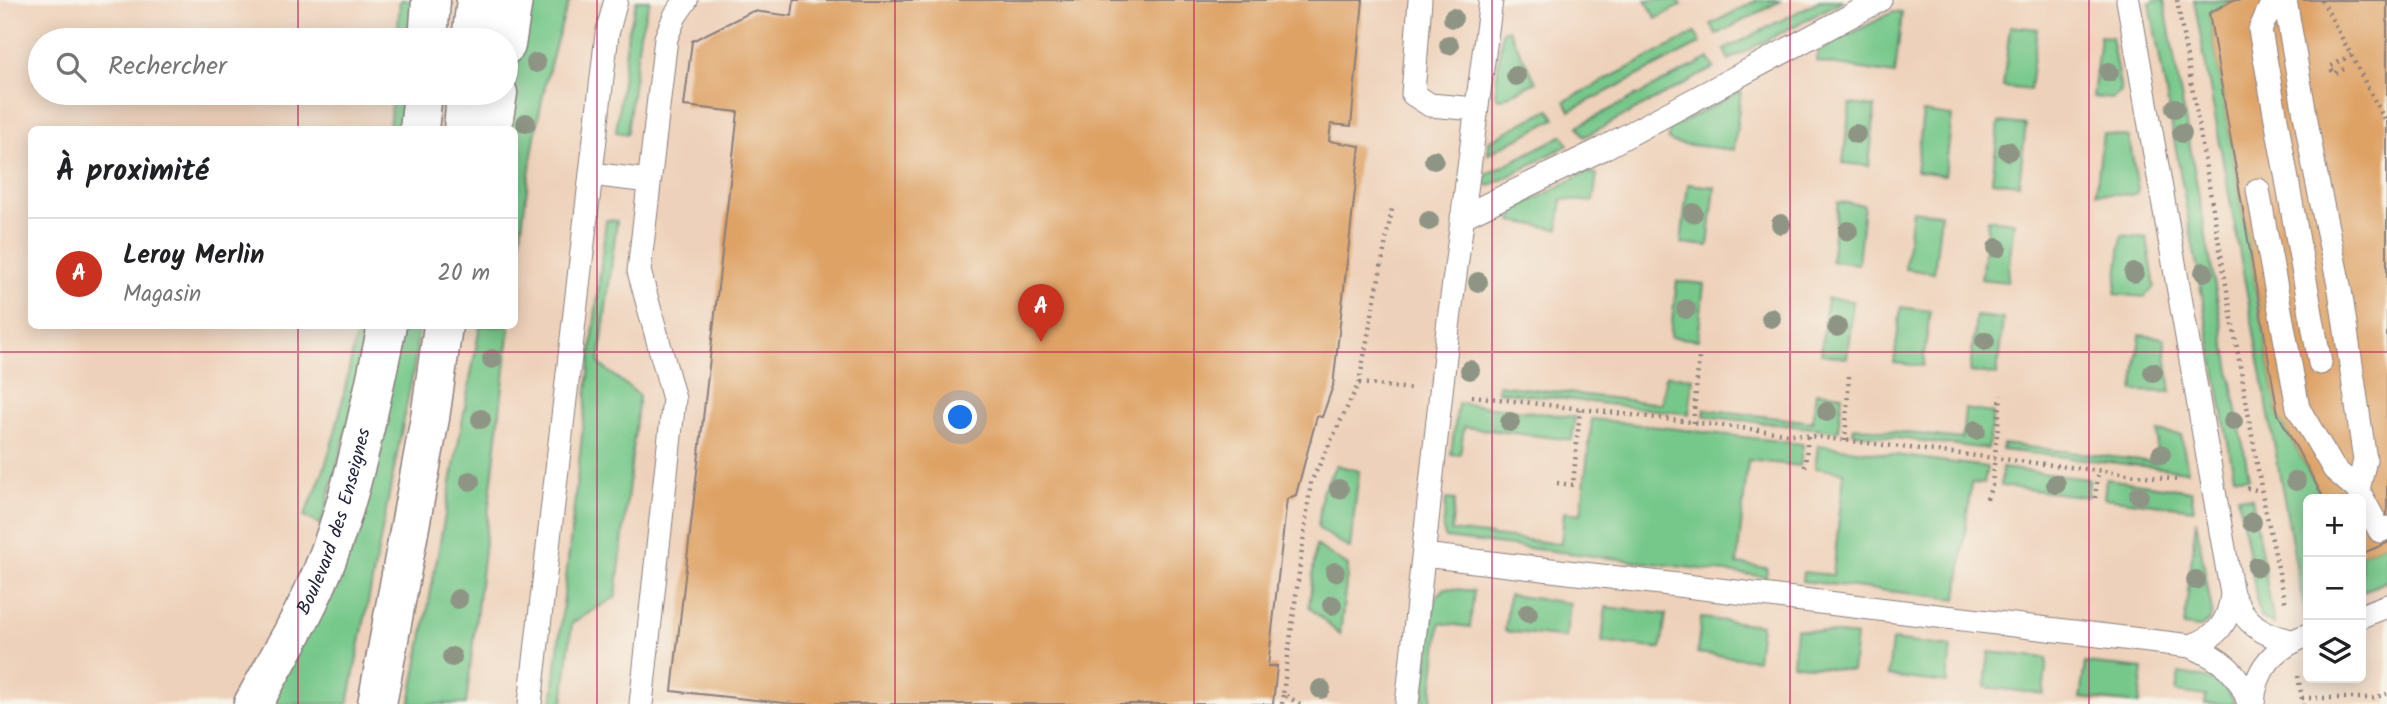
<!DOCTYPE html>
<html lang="fr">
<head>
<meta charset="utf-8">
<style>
	body { margin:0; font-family:Kalam,sans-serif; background:#f6f6f6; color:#202124 }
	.controls { position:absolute; right:21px; bottom:21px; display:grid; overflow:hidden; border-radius:10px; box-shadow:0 4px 18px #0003 }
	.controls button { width:63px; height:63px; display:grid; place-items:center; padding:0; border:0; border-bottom:2px solid #e0e0e0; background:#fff; color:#202124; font:35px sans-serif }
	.you { position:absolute; left:961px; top:418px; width:24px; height:24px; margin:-18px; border:5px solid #fff; border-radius:50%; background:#1a73e8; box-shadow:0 0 0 10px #1a73e833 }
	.badge { display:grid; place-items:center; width:46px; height:46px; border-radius:50%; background:#c8321e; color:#fff; font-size:23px; font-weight:700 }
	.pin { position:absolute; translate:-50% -58px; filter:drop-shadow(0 2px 4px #0008) }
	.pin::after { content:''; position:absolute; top:37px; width:24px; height:21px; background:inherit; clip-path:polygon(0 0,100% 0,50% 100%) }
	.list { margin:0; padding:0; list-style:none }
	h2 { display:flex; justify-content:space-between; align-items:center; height:91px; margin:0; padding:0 28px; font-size:30px }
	h2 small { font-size:23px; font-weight:400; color:#757577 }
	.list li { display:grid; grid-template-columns:46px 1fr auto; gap:21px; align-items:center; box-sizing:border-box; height:112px; padding:0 28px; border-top:2px solid #e0e0e0 }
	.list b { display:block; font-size:26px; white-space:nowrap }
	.list p { margin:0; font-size:23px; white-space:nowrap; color:#757577 }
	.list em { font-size:23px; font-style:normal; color:#757577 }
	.icon { flex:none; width:38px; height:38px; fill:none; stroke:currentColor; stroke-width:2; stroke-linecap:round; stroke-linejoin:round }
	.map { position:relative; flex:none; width:2387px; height:704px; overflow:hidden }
	.search { position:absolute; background:#fff; box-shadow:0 4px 18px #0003; left:28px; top:28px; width:490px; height:77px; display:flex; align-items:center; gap:18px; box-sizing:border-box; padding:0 24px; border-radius:38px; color:#757577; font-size:26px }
	.panel { position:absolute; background:#fff; box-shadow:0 4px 18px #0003; left:28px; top:126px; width:490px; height:203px; border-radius:10px }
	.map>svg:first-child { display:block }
	.built { fill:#eed1ba; fill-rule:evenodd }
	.green { fill:#76c88a; stroke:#4c7562; stroke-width:2 }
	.building { fill:#dea265 }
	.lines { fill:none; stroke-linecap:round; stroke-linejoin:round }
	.service-casing { stroke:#8a7e7c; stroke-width:25 }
	.tertiary-casing { stroke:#8a7e7c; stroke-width:41 }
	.path { stroke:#8a7e7c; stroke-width:4.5; stroke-dasharray:2 5; stroke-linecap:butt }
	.service { stroke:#fff; stroke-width:23 }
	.tertiary { stroke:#fff; stroke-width:38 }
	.tree { fill:#8f9584 }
	.grid { fill:none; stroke:#c2185b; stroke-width:2; stroke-opacity:0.55 }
	.labels { text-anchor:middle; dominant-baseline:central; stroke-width:6; stroke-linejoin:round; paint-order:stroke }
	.street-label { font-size:19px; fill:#22223b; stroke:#f7f3e8 }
</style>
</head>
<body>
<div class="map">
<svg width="2387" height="704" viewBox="0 0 2387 704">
	<rect width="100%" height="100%" fill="#f7f3e8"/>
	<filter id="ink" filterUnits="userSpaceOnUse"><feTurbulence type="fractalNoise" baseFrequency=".0143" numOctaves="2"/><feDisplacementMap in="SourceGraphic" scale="14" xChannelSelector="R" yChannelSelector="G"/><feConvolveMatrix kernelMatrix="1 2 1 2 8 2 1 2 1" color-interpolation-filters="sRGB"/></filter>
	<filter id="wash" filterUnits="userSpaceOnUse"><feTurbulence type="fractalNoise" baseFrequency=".00686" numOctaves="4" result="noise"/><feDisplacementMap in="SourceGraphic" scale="28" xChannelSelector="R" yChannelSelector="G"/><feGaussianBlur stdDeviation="1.57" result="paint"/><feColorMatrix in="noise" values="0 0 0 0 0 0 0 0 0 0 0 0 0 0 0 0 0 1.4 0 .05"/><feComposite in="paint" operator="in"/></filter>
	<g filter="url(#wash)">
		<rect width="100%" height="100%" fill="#f1dbbc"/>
		<path class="built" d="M0,0h2387v704h-2387zM40,40h466v53h-466zM32,130h482v196h-482zM2308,499h53v179h-53z"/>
		<path class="green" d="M400,0h20l-4,40h-19z
			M528,0h42c-33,90 -44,191 -55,285l-1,-155h-7z
			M637,0h13l-10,33 -13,101 -11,-2 12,-100z
			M1646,0h32l3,5 -25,14z
			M1757,0h25l-66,35 -5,-11z
			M1820,0h24l-115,60 -5,-10z
			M2155,0h9l85,478 -15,-2 -84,-473z
			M2194,0h39l-24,13 69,401 46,85h-16v114l-3,2z
			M1893,12l9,1 -7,61 -78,-12 1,-11z
			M2010,26l27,3 -7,61 -27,-3z
			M1508,29l28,53 -34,17 -5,-1 -2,-4 7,-63z
			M1695,33l6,10 -131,68 -5,-10z
			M2100,36l11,1 10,55 -9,7 -19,-2z
			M1709,58l5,10 -130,69 -6,-11z
			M1741,91l-7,59 -61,-7 -5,-4 2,-10z
			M392,93h19l-3,36 -19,1z
			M1850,104l25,3 -6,59 -26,-3z
			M1549,109l6,10 -67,35 1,-13z
			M1923,112l29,4 -7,59 -29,-4z
			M1999,122l27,3 -7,59 -27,-3z
			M2103,133l26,4 9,52 -2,6 -40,-2z
			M1563,135l5,10 -78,41 -6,-2 2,-9z
			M1586,172l11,2 -4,28 -31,-3 -4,30 -46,-8 2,-9 5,-4z
			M1688,184l27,3 -7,59 -27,-3z
			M1838,202l26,3 -6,59 -27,-3z
			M1912,210l29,4 -7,59 -29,-4z
			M1988,219l26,3 -7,60 -26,-3z
			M606,220l11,1 -18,143 40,31 -23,202 -44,26 -9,81h-11z
			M2122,235l25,3 8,49 -11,10 -29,-3z
			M1677,281l27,3 -6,56 -28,-3z
			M1827,298l26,3 -6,57 -26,-4z
			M1901,307l29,4 -7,55 -29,-3z
			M1976,316l27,3 -6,56 -27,-3z
			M358,326h17l-54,199 -17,-9c31,-60 40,-125 54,-190z
			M401,326h18l-5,41 -66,337h-79z
			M480,326h30l-44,378h-56z
			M2140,335l24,3 7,54 -38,-1z
			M1666,375l27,3 -4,36 -191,-23v-6l164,19z
			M1816,392l26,3 -4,36 -134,-15 1,-7 107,13z
			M1458,403l117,14 -3,23 -108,-13 -4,28 -9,-1z
			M1965,409l28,4 -5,36 -135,-16 1,-6 108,12z
			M1592,419l211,25 -3,22 -52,-6 -11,104 30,4 -1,9 -320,-39 -3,-8 3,-31 9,1 -4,31 110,13 3,-32 17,2z
			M2158,432l23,3 7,36 -186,-21 1,-6 152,18z
			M1818,445l169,22 -3,17 -13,-1 -14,116 -155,-18 1,-9 30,3 11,-103 -29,-4z
			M1336,465l23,6 -9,78 -32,-21 4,-36z
			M2002,468l87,11 -2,18 -86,-11z
			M2106,479l85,12 3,18 -90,-11z
			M2238,496l14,2 22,126 -14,-7z
			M2196,520l16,92 -2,8 -11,8 -15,-2z
			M2387,543v38l-26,11v-38z
			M1316,545l32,21 -8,69 -31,-28z
			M1445,588l29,3 -4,36 -30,-4 -9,81h-8l12,-106z
			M1509,595l61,8 -4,35 -61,-7z
			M1606,607l60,7 -5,35 -59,-7z
			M1701,618l60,7 -4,35 -60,-7z
			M1796,629l60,7 -4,35 -59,-7z
			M1892,640l59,7 -4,36 -59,-7z
			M1989,652l58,6 -4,36 -58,-7z
			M2085,663l58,6 -4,35 -59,-6z
			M2179,673c25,4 46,5 56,31h-30l1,-8 -30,-4z"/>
		<g id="blocks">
			<path class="building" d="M794,0h569l-12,126 -20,-2 -2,17 31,5 -27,240 -11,31 -5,-1 -21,79 -9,4 -19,167h9l-4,38h-479l-122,-13 66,-579 -54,-6 8,-65 61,-30 39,5z
				M2233,0h154v543l-26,11v-55h-37l-46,-85 -69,-401z"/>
		</g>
	</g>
	<g filter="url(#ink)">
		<use href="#blocks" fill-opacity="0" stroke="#8a7e7c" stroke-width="2"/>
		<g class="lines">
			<defs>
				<path id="service" d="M1420,0l-7,94 17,11 46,4
					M2128,0l104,594c-3,28 -14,43 -41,52
					M2278,0l-8,8 -10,22 60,333
					M2285,0l29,166 26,124 25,170 -7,30 22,41 7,-3
					M591,174l58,7
					M2258,190l40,218 36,61 24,21
					M1462,217l140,-68 278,-149
					M1424,555l767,91c30,13 49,26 58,58
					M2232,594c13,29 29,41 60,47
					M2361,616l26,-10
					M530,704l77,-670 9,-34
					M641,704l33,-305 -35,-128 27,-233 9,-22 11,-16
					M1407,704l41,-376 43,-328
					M2253,704c2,-36 22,-57 55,-69"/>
				<g id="tertiary">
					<path d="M428,40l3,-40"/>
					<path d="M471,40l5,-40"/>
					<path d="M506,45l7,-45"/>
					<path d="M419,130l4,-37"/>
					<path d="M463,130l3,-37"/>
					<path d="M492,130l6,-37"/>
					<path id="s1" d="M253,704c25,-46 54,-92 73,-142 29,-76 44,-157 61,-236"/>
					<path d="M377,704l53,-286 13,-92"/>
				</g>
			</defs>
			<use href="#service" class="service-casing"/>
			<use href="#tertiary" class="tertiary-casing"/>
			<path class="path" d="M2177,0l85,493 24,112
				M2322,0l65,124
				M2344,69l-10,5 -4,-7 21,-12
				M1359,383l52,6
				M1472,396l707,84
				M1693,423l6,-65
				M1845,441l4,-65
				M1805,467l3,-31
				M1557,483l16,2 7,-76
				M2247,488l14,3
				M2095,498l3,-27
				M1987,499l5,-14 9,-90
				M2298,676l5,28
				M2302,698h71l14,-4
				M1282,704l1,-10
				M1300,704l-17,-10 28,-212 48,-99 33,-174"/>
			<use href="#service" class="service"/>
			<use href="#tertiary" class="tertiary"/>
		</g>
		<g class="tree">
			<circle cx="1453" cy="18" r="10"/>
			<circle cx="1449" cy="45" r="10"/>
			<circle cx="536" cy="63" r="10"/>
			<circle cx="2109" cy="72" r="10"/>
			<circle cx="1516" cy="76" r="10"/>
			<circle cx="2175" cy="108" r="10"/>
			<circle cx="526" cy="123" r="10"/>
			<circle cx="2182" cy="133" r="10"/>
			<circle cx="1856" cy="134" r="10"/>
			<circle cx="2008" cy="151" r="10"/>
			<circle cx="1434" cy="160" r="10"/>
			<circle cx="1693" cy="213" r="10"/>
			<circle cx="1429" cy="221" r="10"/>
			<circle cx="1781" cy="224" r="10"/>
			<circle cx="1848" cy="231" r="10"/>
			<circle cx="1997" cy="248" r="10"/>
			<circle cx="2204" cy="272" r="10"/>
			<circle cx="2134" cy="273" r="10"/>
			<circle cx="1478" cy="282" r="10"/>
			<circle cx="1686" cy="309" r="10"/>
			<circle cx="1771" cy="318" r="10"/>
			<circle cx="1837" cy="327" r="10"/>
			<circle cx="1985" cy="341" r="10"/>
			<circle cx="492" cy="359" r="10"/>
			<circle cx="1470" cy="370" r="10"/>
			<circle cx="2153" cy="372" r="10"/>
			<circle cx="1827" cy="412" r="10"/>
			<circle cx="481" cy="419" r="10"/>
			<circle cx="2233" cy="421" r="10"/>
			<circle cx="1510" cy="422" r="10"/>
			<circle cx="1976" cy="430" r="10"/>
			<circle cx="2161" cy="454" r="10"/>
			<circle cx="470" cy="481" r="10"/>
			<circle cx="2296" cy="481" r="10"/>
			<circle cx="2056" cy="484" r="10"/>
			<circle cx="1339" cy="489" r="10"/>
			<circle cx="2139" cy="495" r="10"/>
			<circle cx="2252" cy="522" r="10"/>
			<circle cx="2257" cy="567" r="10"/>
			<circle cx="1335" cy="572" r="10"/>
			<circle cx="2196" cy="580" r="10"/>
			<circle cx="458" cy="599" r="10"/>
			<circle cx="1332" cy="605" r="10"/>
			<circle cx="1528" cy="613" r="10"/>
			<circle cx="452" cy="657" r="10"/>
			<circle cx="1321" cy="689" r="10"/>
		</g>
	</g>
	<path class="grid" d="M298,0v40M597,0v704M895,0v704M1194,0v704M1492,0v704M1790,0v704M2089,0v704M298,93v37M298,326v378M0,352h2387"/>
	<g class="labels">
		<g class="street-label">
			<text stroke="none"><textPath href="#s1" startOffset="201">Boulevard des Enseignes</textPath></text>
		</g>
	</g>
</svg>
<div class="controls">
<button>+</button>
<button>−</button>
<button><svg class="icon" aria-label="layers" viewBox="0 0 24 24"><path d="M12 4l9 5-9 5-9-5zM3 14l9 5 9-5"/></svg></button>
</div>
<div class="you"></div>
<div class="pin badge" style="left:1041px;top:342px">A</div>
<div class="search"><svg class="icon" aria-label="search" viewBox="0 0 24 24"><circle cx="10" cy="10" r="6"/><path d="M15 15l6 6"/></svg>Rechercher</div>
<section class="panel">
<h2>À proximité<small></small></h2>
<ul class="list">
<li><span class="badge">A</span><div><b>Leroy Merlin</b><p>Magasin</p></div><em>20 m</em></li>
</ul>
</section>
</div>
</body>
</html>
